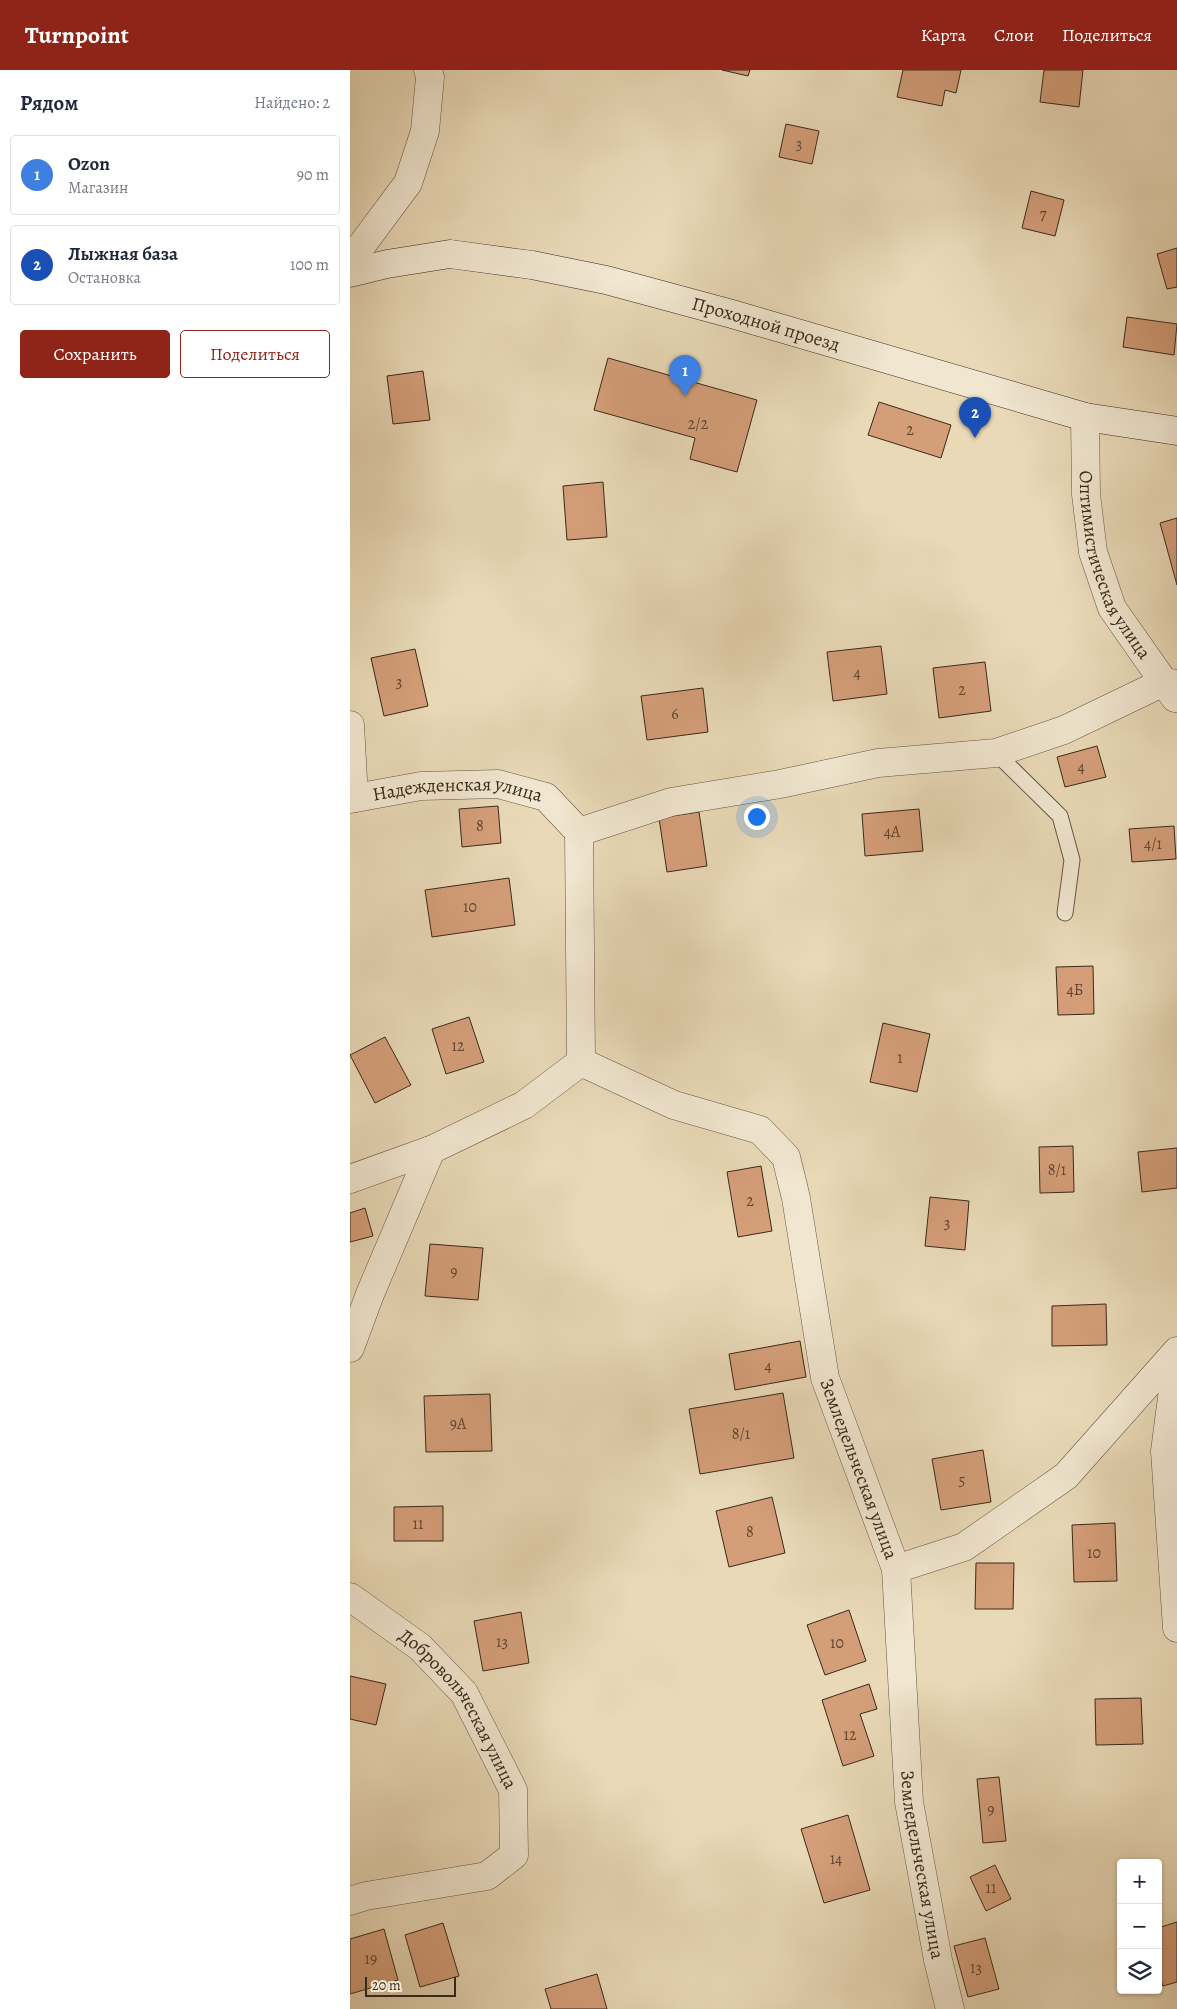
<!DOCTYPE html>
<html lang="ru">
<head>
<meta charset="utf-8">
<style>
	body { margin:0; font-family:Alegreya,serif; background:#f2f2f3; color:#1f2937 }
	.controls { position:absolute; right:15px; bottom:15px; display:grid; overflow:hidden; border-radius:5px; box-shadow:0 1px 4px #0004 }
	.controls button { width:45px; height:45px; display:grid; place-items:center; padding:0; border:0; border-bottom:1px solid #e0e1e3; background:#fff; color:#1f2937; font:25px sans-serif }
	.scale { position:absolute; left:15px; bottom:12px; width:91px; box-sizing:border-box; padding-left:5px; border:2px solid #3a291c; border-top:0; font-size:14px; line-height:18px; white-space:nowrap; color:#3a291c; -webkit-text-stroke:4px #f1e6d0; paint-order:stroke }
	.you { position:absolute; left:406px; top:746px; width:18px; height:18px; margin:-12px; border:4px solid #fff; border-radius:50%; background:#1a73e8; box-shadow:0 0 0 8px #1a73e833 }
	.badge { display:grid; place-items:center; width:32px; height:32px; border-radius:50%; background:#8f2418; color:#fff; font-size:16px; font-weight:700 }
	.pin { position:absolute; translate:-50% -41px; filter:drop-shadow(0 1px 2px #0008) }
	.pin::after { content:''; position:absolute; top:26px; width:18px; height:15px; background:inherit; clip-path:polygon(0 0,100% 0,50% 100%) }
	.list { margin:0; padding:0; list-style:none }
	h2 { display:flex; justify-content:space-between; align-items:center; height:65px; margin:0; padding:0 20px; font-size:21px }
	h2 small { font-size:16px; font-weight:400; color:#747a83 }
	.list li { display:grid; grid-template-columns:32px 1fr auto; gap:15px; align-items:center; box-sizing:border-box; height:80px; margin:0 10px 10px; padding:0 10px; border:1px solid #e0e1e3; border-radius:5px }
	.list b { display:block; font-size:19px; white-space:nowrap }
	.list p { margin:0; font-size:16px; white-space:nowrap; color:#747a83 }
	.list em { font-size:16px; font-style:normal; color:#747a83 }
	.actions { display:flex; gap:10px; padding:15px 20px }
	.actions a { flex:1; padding:11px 0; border:1px solid #8f2418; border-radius:5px; text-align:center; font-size:18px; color:#8f2418 }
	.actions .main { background:#8f2418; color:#fff }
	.icon { flex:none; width:28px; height:28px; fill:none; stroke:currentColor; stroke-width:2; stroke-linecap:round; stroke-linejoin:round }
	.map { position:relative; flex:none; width:827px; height:1939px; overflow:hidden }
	header { display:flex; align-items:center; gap:30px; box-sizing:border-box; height:70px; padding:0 25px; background:#8f2418; color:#fff }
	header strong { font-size:24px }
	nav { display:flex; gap:28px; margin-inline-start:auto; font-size:18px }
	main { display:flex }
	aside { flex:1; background:#fff }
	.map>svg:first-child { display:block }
	.building { fill:#d49e79; stroke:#3a291c }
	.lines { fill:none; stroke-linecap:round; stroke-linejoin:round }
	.lane-casing { stroke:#665543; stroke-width:17 }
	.street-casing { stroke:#665543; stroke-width:29 }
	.secondary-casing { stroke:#3a291c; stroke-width:29 }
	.lane { stroke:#f1e6d0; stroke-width:15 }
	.street { stroke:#f1e6d0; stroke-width:28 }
	.secondary { stroke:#f1e6d0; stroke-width:28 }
	.labels { text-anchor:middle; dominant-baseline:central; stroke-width:5; stroke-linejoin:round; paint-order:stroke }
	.number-label { font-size:16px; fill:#604633 }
	.street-label { font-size:19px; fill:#3a291c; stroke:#f1e6d0 }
</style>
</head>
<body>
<header>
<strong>Turnpoint</strong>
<nav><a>Карта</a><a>Слои</a><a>Поделиться</a></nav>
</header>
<main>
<aside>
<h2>Рядом<small>Найдено: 2</small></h2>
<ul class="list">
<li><span class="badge" style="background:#3f7fe0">1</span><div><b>Ozon</b><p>Магазин</p></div><em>90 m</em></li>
<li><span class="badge" style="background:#1a4fb4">2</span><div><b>Лыжная база</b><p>Остановка</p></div><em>100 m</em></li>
</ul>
<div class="actions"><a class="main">Сохранить</a><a>Поделиться</a></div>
</aside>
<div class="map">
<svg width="827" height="1939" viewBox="0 0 827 1939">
	<rect width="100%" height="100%" fill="#e9d9b7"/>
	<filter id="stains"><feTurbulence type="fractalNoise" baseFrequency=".004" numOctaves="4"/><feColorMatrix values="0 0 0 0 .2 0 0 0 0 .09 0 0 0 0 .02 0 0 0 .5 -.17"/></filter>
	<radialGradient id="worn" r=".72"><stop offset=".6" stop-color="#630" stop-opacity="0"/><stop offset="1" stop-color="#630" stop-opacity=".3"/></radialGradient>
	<path class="building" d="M372,0h28l-2,6z
		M553,0h58l-5,23 -11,-3 -3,16 -45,-9z
		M694,0h39l-4,37 -39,-5z
		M436,54l33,7 -7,33 -33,-7z
		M681,121l33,9 -9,36 -33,-8z
		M827,178v39l-10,2 -10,-35z
		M777,247l50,7 -3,31 -51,-8z
		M258,288l149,42 -20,72 -47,-13 5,-21 -101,-28z
		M73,301l7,49 -37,4 -6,-48z
		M529,332l72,23 -10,33 -73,-23z
		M253,412l4,55 -40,3 -4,-54z
		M827,448v67l-17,-62z
		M531,576l6,48 -54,7 -6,-49z
		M65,579l13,57 -44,10 -13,-58z
		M635,592l6,49 -52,7 -6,-50z
		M353,618l5,44 -61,8 -6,-44z
		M747,676l9,31 -41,10 -8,-30z
		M148,736l3,37 -39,4 -3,-38z
		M569,739l4,42 -58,5 -3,-42z
		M349,742l8,54 -40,6 -8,-54z
		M824,756l2,33 -44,3 -3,-33z
		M159,808l6,47 -83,12 -7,-47z
		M743,896l1,48 -36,1 -2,-48z
		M119,947l15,45 -38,12 -14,-45z
		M533,953l47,11 -13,58 -47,-10z
		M35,967l26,48 -36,18 -25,-48z
		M723,1076l1,46 -34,1 -1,-46z
		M827,1078v40l-35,4 -4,-40z
		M411,1096l11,65 -34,6 -11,-65z
		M580,1127l39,4 -4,49 -40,-4z
		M15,1138l8,28 -23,6v-29z
		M80,1174l53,4 -5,52 -53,-4z
		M756,1234l1,41 -55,1v-40z
		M450,1271l6,36 -71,13 -6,-36z
		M433,1323l11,65 -94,16 -11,-65z
		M140,1324l2,57 -66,1 -2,-56z
		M633,1380l8,52 -50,8 -9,-51z
		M422,1427l13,56 -56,14 -13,-56z
		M93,1436v35h-49v-34z
		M765,1453l2,58 -43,1 -2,-57z
		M626,1493h38l-1,46h-38z
		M499,1540l17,51 -41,14 -18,-50z
		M171,1542l8,51 -46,8 -9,-50z
		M0,1606l36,8 -10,41 -26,-6z
		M519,1614l8,25 -17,5 14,42 -31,10 -21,-66z
		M791,1628l2,46 -47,1 -1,-46z
		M649,1707l7,64 -23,2 -6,-64z
		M498,1745l22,75 -46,13 -23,-74z
		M645,1795l16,34 -25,12 -16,-34z
		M827,1852v60l-14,4 -5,-17v-41z
		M93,1853l16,53 -39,11 -15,-52z
		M34,1859l14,51 -48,14v-55z
		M635,1868l14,51 -31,8 -14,-51z
		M247,1904l10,35h-56l-6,-20z"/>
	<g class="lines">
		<defs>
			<path id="lane" d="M646,683l64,63 12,44 -7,53"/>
			<g id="street">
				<path d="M0,191l58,-78 17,-52 5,-54 -2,-7"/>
				<path id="s1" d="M735,347l1,77 7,58 19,56 63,90"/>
				<path d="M0,655l4,73"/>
				<path id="s2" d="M0,729l71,-13 77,-2 48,13 33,35"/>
				<path d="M229,762l92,-30 109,-18 98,-21 118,-10 68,-23 100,-48 13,2"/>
				<path d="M229,762l2,230"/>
				<path id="s3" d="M231,992l93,43 86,25 26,27 10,41 29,180 71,191 13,233 29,158 12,49"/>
				<path d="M0,1109l81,-29 93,-45 57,-43"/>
				<path d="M0,1278l20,-54 61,-144"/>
				<path d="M827,1289l-12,92 12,177"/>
				<path d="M546,1499l68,-22 102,-71 111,-125"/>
				<path id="s4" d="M0,1527l70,50 44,46 49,97 1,65 -27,21 -121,20 -16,5"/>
			</g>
			<g id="secondary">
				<path id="s5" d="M0,203l37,-9 63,-10 82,11 74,15 126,34 353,103 92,14"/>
			</g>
		</defs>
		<use href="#lane" class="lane-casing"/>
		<use href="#street" class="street-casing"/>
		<use href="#secondary" class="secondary-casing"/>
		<use href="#lane" class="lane"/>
		<use href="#street" class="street"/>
		<use href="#secondary" class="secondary"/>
	</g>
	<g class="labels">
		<g class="number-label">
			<text x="449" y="74">3</text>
			<text x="693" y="144">7</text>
			<text x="348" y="354">2/2</text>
			<text x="560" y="360">2</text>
			<text x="507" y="603">4</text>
			<text x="49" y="612">3</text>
			<text x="612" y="620">2</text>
			<text x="325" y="644">6</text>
			<text x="731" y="697">4</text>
			<text x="130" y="756">8</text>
			<text x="542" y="762">4А</text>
			<text x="803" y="774">4/1</text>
			<text x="120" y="837">10</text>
			<text x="725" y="920">4Б</text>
			<text x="108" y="976">12</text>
			<text x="550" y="988">1</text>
			<text x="707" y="1100">8/1</text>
			<text x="400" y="1131">2</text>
			<text x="597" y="1153">3</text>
			<text x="104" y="1202">9</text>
			<text x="418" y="1296">4</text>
			<text x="108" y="1354">9А</text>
			<text x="391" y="1364">8/1</text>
			<text x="612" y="1410">5</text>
			<text x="68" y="1454">11</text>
			<text x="400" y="1462">8</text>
			<text x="744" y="1483">10</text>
			<text x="152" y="1572">13</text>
			<text x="487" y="1573">10</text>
			<text x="500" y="1665">12</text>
			<text x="641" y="1740">9</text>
			<text x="486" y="1789">14</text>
			<text x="641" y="1818">11</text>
			<text x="21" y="1889">19</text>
			<text x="626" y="1898">13</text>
		</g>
		<g class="street-label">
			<text stroke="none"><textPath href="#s5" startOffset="426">Проходной проезд</textPath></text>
			<text stroke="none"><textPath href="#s1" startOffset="154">Оптимистическая улица</textPath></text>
			<text stroke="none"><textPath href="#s2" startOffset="109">Надежденская улица</textPath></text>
			<text stroke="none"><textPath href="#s3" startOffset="551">Земледельческая улица</textPath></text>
			<text stroke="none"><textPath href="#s4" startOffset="159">Добровольческая улица</textPath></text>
			<text stroke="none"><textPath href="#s3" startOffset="955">Земледельческая улица</textPath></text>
		</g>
	</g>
	<rect width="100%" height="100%" filter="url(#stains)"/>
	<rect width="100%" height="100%" fill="url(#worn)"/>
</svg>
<div class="controls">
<button>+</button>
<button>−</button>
<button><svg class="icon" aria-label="layers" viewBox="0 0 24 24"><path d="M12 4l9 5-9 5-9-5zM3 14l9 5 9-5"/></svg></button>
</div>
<div class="scale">20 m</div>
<div class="you"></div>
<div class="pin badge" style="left:335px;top:326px;background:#3f7fe0">1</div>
<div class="pin badge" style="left:625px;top:368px;background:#1a4fb4">2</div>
</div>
</main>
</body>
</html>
